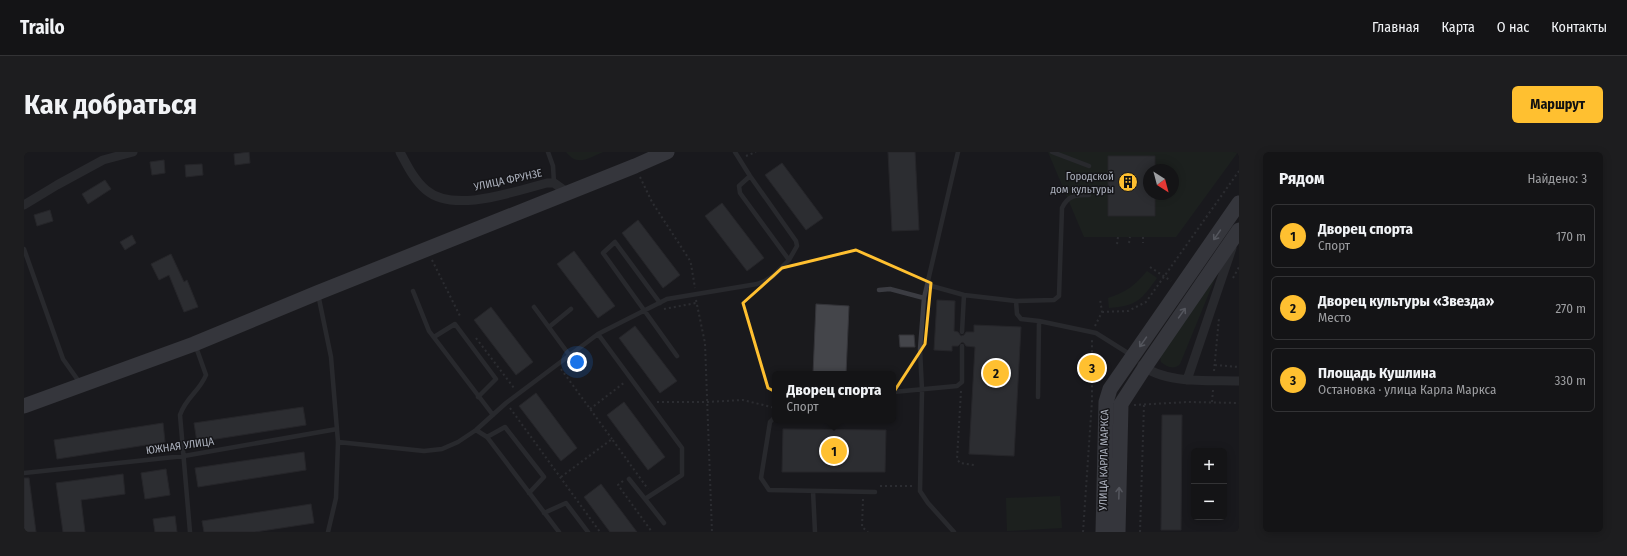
<!DOCTYPE html>
<html lang="ru">
<head>
<meta charset="utf-8">
<style>
	body { margin:0; font-family:"Fira Sans Condensed",sans-serif; background:#1d1d1f; color:#f1f3f6 }
	.controls { position:absolute; right:12px; bottom:12px; display:grid; overflow:hidden; border-radius:6px; box-shadow:0 2px 10px #0003 }
	.controls button { width:36px; height:36px; display:grid; place-items:center; padding:0; border:0; border-bottom:1px solid #333335; background:#141416; color:#f1f3f6; font:20px sans-serif }
	.compass { position:absolute; left:1119px; top:12px; width:36px; height:36px; border-radius:50%; background:#141416; box-shadow:0 2px 10px #0003; rotate:144deg }
	.you { position:absolute; left:553px; top:210px; width:14px; height:14px; margin:-10px; border:3px solid #fff; border-radius:50%; background:#1a73e8; box-shadow:0 0 0 6px #1a73e833 }
	.badge { display:grid; place-items:center; width:26px; height:26px; border-radius:50%; background:#ffc030; color:#111; font-size:13px; font-weight:700 }
	.pin { position:absolute; translate:-50% -50%; border:2px solid #fff; box-shadow:0 1px 4px #0006 }
	.popup { position:absolute; left:748px; top:219px; width:124px; height:52px; box-sizing:border-box; display:grid; place-content:center; border-radius:6px; background:#141416; filter:drop-shadow(0 1px 3px #0005); font-size:13px; white-space:nowrap; color:#9d9ea1 }
	.popup b { font-size:15px; color:#f1f3f6 }
	.popup::after { content:''; position:absolute; left:50%; top:100%; margin-left:-8px; border:8px solid transparent; border-top-color:#141416 }
	.list { margin:0; padding:0; list-style:none }
	h2 { display:flex; justify-content:space-between; align-items:center; height:52px; margin:0; padding:0 16px; font-size:17px }
	h2 small { font-size:13px; font-weight:400; color:#9d9ea1 }
	.list li { display:grid; grid-template-columns:26px 1fr auto; gap:12px; align-items:center; box-sizing:border-box; height:64px; margin:0 8px 8px; padding:0 8px; border:1px solid #333335; border-radius:6px }
	.list b { display:block; font-size:15px; white-space:nowrap }
	.list p { margin:0; font-size:13px; white-space:nowrap; color:#9d9ea1 }
	.list em { font-size:13px; font-style:normal; color:#9d9ea1 }
	.map { position:relative; flex:none; width:1215px; height:380px; overflow:hidden; border-radius:6px }
	header { display:flex; align-items:center; gap:24px; box-sizing:border-box; height:56px; padding:0 20px; background:#141416; border-bottom:1px solid #333335 }
	header strong { font-size:19px }
	nav { display:flex; gap:22px; margin-inline-start:auto; font-size:14px }
	.intro { display:flex; align-items:center; justify-content:space-between; box-sizing:border-box; height:96px; padding:0 24px }
	h1 { margin:0; font-size:28px }
	.button { padding:10px 18px; border-radius:6px; background:#ffc030; color:#111; font-size:14px; font-weight:700 }
	main { display:flex; gap:24px; padding:0 24px }
	aside { flex:1; background:#141416; border-radius:6px; box-shadow:0 2px 10px #0003 }
	.map>svg:first-child { display:block }
	.green { fill:#1f2921; fill-rule:evenodd }
	.building { fill:#44454a; stroke:#343439 }
	.lines { fill:none; stroke-linecap:round; stroke-linejoin:round }
	.path { stroke:#414349; stroke-width:2; stroke-dasharray:2 3; stroke-linecap:butt }
	.service { stroke:#3b3c42; stroke-width:4.5 }
	.minor { stroke:#3b3c42; stroke-width:9 }
	.primary { stroke:#575962; stroke-width:15 }
	.oneway { stroke:#9b9fab }
	.marked { fill:none; stroke:#ffc030; stroke-width:3; stroke-linejoin:round }
	.labels { text-anchor:middle; dominant-baseline:central; stroke-width:3; stroke-linejoin:round; paint-order:stroke }
	.poi-label { font-size:11px; fill:#acb1bd; stroke:#151518; text-anchor:end }
	.street-label { font-size:11px; fill:#acb1bd; stroke:#151518 }
</style>
</head>
<body>
<header>
<strong>Trailo</strong>
<nav><a>Главная</a><a>Карта</a><a>О нас</a><a>Контакты</a></nav>
</header>
<div class="intro"><h1>Как добраться</h1><a class="button">Маршрут</a></div>
<main>
<div class="map">
<svg width="1215" height="380" viewBox="0 0 1215 380">
	<rect width="100%" height="100%" fill="#1a1a1d"/>
	<path class="green" d="M542,0h37c-15,6 -25,15 -37,0z
		M1024,0h190l-62,85h-92zM1125,18h24v24h-24z
		M1123,119l10,7c-16,22 -20,28 -48,30l-1,-10c19,-6 26,-12 39,-27z
		M1192,124l-36,88c-5,6 -14,3 -19,-2l-1,-5z
		M1036,344l2,32 -55,3 -1,-33z"/>
	<path class="building" d="M225,0l1,11 -15,2 -1,-11z
		M864,0h27l4,78 -27,1z
		M1084,4h47v14h-6v24h6v22h-47z
		M140,8l1,13 -13,2 -2,-13z
		M758,11l41,55 -17,12 -41,-55z
		M178,12l1,11 -17,2 -1,-12z
		M81,28l6,9 -23,15 -6,-10z
		M698,51l42,55 -17,13 -42,-55z
		M26,58l3,11 -16,5 -3,-11z
		M614,68l42,55 -17,13 -41,-55z
		M108,83l4,8 -11,7 -5,-8z
		M550,99l41,55 -17,12 -41,-54z
		M147,102l13,28 3,-2 11,27 -14,5 -15,-37 -10,5 -8,-16z
		M913,148l18,1 -1,30 4,1 3,4 3,-1 2,-3h8v-7l47,2 -7,129 -45,-2 6,-107 -9,-1 -2,-3 -2,-1 -4,4h-6v5l-18,-1z
		M792,152l33,2 -3,68h-33z
		M467,155l42,55 -17,13 -42,-55z
		M611,174l42,55 -17,12 -41,-55z
		M875,183h15l1,12h-15z
		M512,241l41,55 -16,13 -42,-55z
		M600,250l41,55 -17,13 -41,-55z
		M279,255l3,18 -109,17 -3,-19z
		M1138,263h20l-1,115h-20z
		M139,271l2,19 -108,17 -3,-19z
		M759,277l103,1 -1,42h-103z
		M280,300l2,18 -108,17 -3,-19z
		M142,317l4,26 -25,4 -4,-26z
		M99,322l2,20 -44,6 4,32h-22l-7,-49z
		M0,326h5l7,54h-12z
		M577,332l36,48h-27l-26,-35z
		M287,352l3,19 -59,9h-51l-2,-11z
		M151,364l2,16h-22l-2,-13z"/>
	<g class="lines">
		<path class="path" d="M722,4l10,-4
			M616,25l12,25 37,57 2,5 4,24
			M1119,85v6
			M1105,91l1,-6
			M1093,92l1,-7
			M408,108l29,58
			M1126,115l21,14
			M1209,126l6,-11
			M672,148l9,43 7,189
			M640,157l32,-6
			M1078,160l26,-1 18,-9 93,-131
			M1071,174l7,-14 -2,-13
			M452,186l38,50
			M1191,213l24,2
			M537,217l51,70
			M1190,219l5,-53
			M937,239l-4,68 3,4 14,2
			M633,250h50l36,-2 32,8
			M1188,250l1,-12
			M1110,253l54,-3 51,1
			M486,256l90,124
			M566,257l35,-27
			M537,325l51,-38 36,50
			M599,329l-5,4 34,47
			M856,334h34
			M839,347l-1,28 6,5
			M1059,380l9,-131v-62
			M1116,380l4,-127"/>
		<path class="service" d="M524,0l5,14 1,17
			M1028,0l37,14
			M726,24l-11,10 1,7 49,67
			M1065,43c-13,0 -21,0 -27,13l-3,88 -5,4 -38,1 1,13 4,5 18,2 57,12 35,22
			M0,97l39,110 17,24
			M904,133l36,10 52,6
			M855,138l11,-1 34,9
			M389,139l16,40 64,84
			M294,142l13,63 7,85 -2,56 -8,34
			M636,151l-45,-61 -12,11 74,103
			M510,155l36,49
			M525,175l22,-18
			M938,180l2,-37
			M574,182l84,114v27l-37,24 19,24
			M410,185l21,-13 41,55 -18,18
			M869,240l64,-6 5,-4v-36
			M1014,245l1,-76
			M751,265l-5,5 -9,56 8,12 106,2
			M452,278l11,7 72,95
			M463,285l18,-10 39,50 -15,16
			M314,290l86,9 18,-2 16,-7 18,-12 30,-27 92,-69 69,-35 90,-15 8,-3 8,-5 16,-16 8,-14 -1,-5 -46,-65 -15,-24
			M0,321l160,-17 153,-27
			M605,327l16,20
			M789,339l2,41
			M520,361l22,-10 22,29
			M166,380l-10,-117c6,-18 19,-23 26,-40l-10,-28
			M930,380l-26,-29 -8,-12 2,-101 -2,-41 4,-51 34,-146"/>
		<path class="minor" d="M376,0c7,13 14,28 26,38 28,24 89,1 121,-7h7l14,10
			M0,53l33,-20 46,-25 30,-8
			M1118,213c22,19 68,15 97,16
			M1163,228l45,-132"/>
		<path class="primary" d="M0,254l170,-62 123,-51 318,-127 32,-14
			M1079,380l3,-130 4,-13 129,-186
			M1094,380l3,-128 24,-37 94,-137"/>
	</g>
	<defs><path id="oneway-shaft" d="M-6 0H5M1.5-3L5.5 0L1.5 3" fill="none" stroke-width="1.6" stroke-linecap="round" stroke-linejoin="round"/></defs>
	<g class="oneway">
		<use href="#oneway-shaft" transform="translate(1193 83) rotate(125)"/>
		<use href="#oneway-shaft" transform="translate(1158 161) rotate(-55)"/>
		<use href="#oneway-shaft" transform="translate(1119 190) rotate(125)"/>
		<use href="#oneway-shaft" transform="translate(1095 341) rotate(-88)"/>
	</g>
	<path d="M0 0H1215V380H0ZM832,98l75,33 -6,61 -43,66 -51,11 -63,-33 -25,-85 39,-35z" fill="#1a1a1d" fill-opacity=".55" fill-rule="evenodd"/>
	<path class="marked" d="M832,98l75,33 -6,61 -43,66 -51,11 -63,-33 -25,-85 39,-35z"/>
	<defs>
		<symbol id="building-disc" viewBox="-11 -11 22 22"><circle r="9.5" fill="#ffc030" stroke="#151518"/><path d="M-4-6H4V6H1V3H-1V6H-4ZM-2.5-4.3h1.7v1.8h-1.7ZM.8-4.3h1.7v1.8H.8ZM-2.5-1h1.7V.8h-1.7ZM.8-1h1.7V.8H.8Z" fill="#111"/></symbol>
	</defs>
	<g fill-rule="evenodd">
		<use href="#building-disc" x="1093" y="19" width="22" height="22"/>
	</g>
	<g class="labels">
		<g class="poi-label">
			<text x="1090" y="24">Городской<tspan x="1090" dy="13">дом культуры</tspan></text>
		</g>
		<g class="street-label">
			<text transform="translate(484 28) rotate(-12)">УЛИЦА ФРУНЗЕ</text>
			<text transform="translate(156 294) rotate(-8)">ЮЖНАЯ УЛИЦА</text>
			<text transform="translate(1080 308) rotate(-89)">УЛИЦА КАРЛА МАРКСА</text>
		</g>
	</g>
</svg>
<div class="controls">
<button>+</button>
<button>−</button>
</div>
<svg class="compass" viewBox="-18 -18 36 36"><path d="M0-13l5 13h-10z" fill="#e53935"/><path d="M0 13l5-13h-10z" fill="#9d9ea1"/></svg>
<div class="you"></div>
<div class="pin badge" style="left:810px;top:299px">1</div>
<div class="popup"><b>Дворец спорта</b>Спорт</div>
<div class="pin badge" style="left:972px;top:221px">2</div>
<div class="pin badge" style="left:1068px;top:216px">3</div>
</div>
<aside>
<h2>Рядом<small>Найдено: 3</small></h2>
<ul class="list">
<li><span class="badge">1</span><div><b>Дворец спорта</b><p>Спорт</p></div><em>170 m</em></li>
<li><span class="badge">2</span><div><b>Дворец культуры «Звезда»</b><p>Место</p></div><em>270 m</em></li>
<li><span class="badge">3</span><div><b>Площадь Кушлина</b><p>Остановка · улица Карла Маркса</p></div><em>330 m</em></li>
</ul>
</aside>
</main>
</body>
</html>
